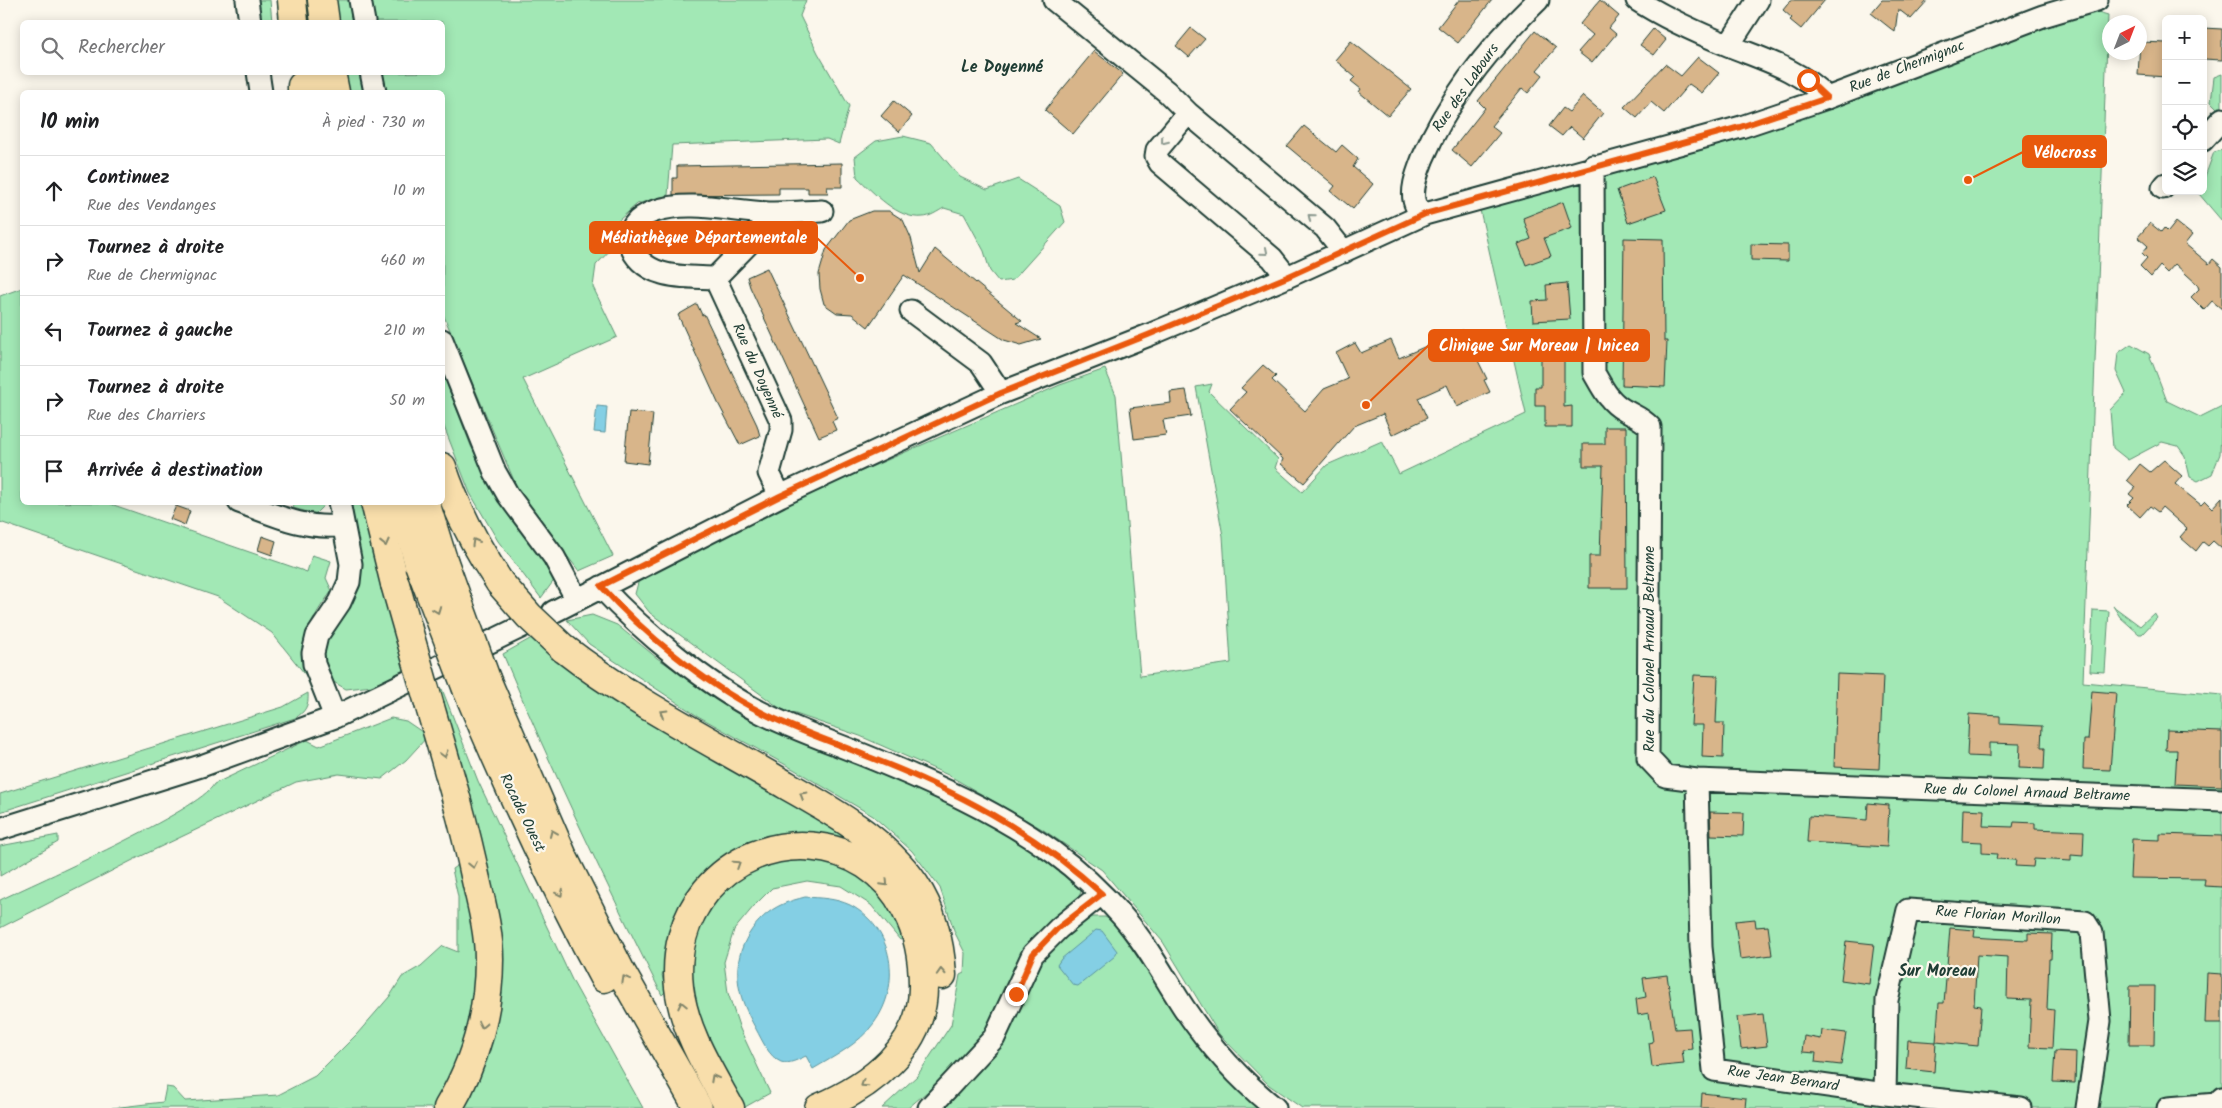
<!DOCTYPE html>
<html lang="fr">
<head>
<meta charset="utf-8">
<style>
	body { margin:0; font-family:Kalam,sans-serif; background:#f6f6f6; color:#202124 }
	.controls { position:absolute; right:15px; top:15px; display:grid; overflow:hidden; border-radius:8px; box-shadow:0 2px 12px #0003 }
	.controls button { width:45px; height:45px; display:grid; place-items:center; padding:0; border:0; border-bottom:1px solid #e0e0e0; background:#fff; color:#202124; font:25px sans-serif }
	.compass { position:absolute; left:2102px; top:15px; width:45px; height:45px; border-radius:50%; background:#fff; box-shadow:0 2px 12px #0003; rotate:42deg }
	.stop { position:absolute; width:15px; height:15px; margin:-11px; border:4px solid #ea580c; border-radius:50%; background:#fff }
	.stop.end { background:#ea580c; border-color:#fff; box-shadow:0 1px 5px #0008 }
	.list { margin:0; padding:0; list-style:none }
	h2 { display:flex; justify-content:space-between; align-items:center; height:65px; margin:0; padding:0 20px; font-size:21px }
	h2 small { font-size:16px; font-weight:400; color:#757577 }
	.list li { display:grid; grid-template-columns:32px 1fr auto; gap:15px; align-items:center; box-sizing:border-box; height:70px; padding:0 20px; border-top:1px solid #e0e0e0 }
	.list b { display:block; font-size:19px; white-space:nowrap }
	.list p { margin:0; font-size:16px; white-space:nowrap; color:#757577 }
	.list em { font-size:16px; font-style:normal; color:#757577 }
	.icon { flex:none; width:28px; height:28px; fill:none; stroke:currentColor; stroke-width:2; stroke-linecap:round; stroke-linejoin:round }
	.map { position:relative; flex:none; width:2222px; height:1108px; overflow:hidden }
	.search { position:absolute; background:#fff; box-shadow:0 2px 12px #0003; left:20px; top:20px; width:425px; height:55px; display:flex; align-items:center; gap:12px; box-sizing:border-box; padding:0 18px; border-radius:8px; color:#757577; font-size:19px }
	.panel { position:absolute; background:#fff; box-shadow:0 2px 12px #0003; left:20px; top:90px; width:425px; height:415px; border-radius:8px }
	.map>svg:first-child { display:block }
	.green { fill:#a2e8b5; stroke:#609274 }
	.water { fill:#84cfe4; stroke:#5c959e }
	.building { fill:#d8b58a; stroke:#1f3d34 }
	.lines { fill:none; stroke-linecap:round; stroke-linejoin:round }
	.minor-casing { stroke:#1f3d34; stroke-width:25 }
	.major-casing { stroke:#1f3d34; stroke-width:31 }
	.highway-casing { stroke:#1f3d34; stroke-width:31 }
	.minor { stroke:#fbf7ec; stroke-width:21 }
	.major { stroke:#f8deab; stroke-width:28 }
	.highway { stroke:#f8deab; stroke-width:28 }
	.major-bridge-casing { stroke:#1f3d34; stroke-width:31; stroke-linecap:butt }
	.highway-bridge-casing { stroke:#1f3d34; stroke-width:31; stroke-linecap:butt }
	.major-bridge { stroke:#f8deab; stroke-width:28 }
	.highway-bridge { stroke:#f8deab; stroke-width:28 }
	.oneway { stroke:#8d9a90 }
	.oneway2 { stroke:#81856a }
	.route { stroke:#ea580c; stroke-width:6 }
	.labels { text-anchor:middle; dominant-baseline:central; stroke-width:4.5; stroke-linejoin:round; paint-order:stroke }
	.street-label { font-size:15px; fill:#1f3d34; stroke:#fbf7ec }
	.neighbourhood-label { font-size:16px; font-weight:bold; fill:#1f3d34; stroke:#fbf7ec }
	.leader { fill:none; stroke:#e8590c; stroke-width:2 }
	.callout-dot { fill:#e8590c; stroke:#fbf7ec; stroke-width:2 }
	.callout { fill:#e8590c; stroke:#e8590c; stroke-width:2 }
	.callout-label { font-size:16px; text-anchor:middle; font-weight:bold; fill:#fff }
</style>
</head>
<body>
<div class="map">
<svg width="2222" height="1108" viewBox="0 0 2222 1108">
	<rect width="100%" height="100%" fill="#fbf7ec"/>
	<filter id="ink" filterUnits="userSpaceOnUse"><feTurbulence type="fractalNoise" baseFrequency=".02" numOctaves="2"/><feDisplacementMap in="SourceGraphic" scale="10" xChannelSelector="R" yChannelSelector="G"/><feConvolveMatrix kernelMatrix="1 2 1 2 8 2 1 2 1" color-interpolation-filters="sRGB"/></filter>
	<g filter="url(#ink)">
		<path class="green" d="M257,0h13l2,22h-12z
			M332,0h20l4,22h-21z
			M370,0h436l-6,16 18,37 31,53 -10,38 -12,-5 -155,6 -4,50 -31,9 -19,17 -2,23 -20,21 -3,22 24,50 -94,42 90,177 -34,15 -58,-74 -78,-183 -1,-222h-59l-3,-19 62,-1v-50h-69z
			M2074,5l34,10 -25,667 139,13v413h-920l-33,-23 -50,-51 -56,-92 -61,-72 -60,-41 -94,-54 -88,-39 -79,-27 -131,-96 -15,-19 4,-15 110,-59 311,-135 45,-16 11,26 24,281 91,-13 -8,-127 -27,-149 16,-3 -3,8 69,67 -3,9 27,24 25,-27 55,-24 17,33 127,-60 -46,-204z
			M343,73h20l2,19h-19z
			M2222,74v33l-4,2 -7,-7 3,-25z
			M903,136l28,7 29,34 27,13 31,-11 42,27 5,16 -52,58 -14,2 -9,-11 -6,-20 -20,-37 -20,-6c-6,3 -14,9 -21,9 -25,3 -49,-24 -66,-40l-2,-20 21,-16z
			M2222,150v71l-23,-27 4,-3v-9l11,-30z
			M22,288v214l86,1 199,69 5,-17 19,6 -5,17 6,13c-19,24 -37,55 -24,87l-36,-45 -54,-36 -218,-75v-226z
			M2131,344l18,10 18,47 33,16 22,-11 -2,48 -8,20 -14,7 -8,-4 -5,-21 -7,-10 -16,-4 -34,18 -15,-12 -3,-38 16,-17 -10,-22 2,-18z
			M442,371l29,75 39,69 35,47 10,17 -14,19 -43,-57 -28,-48 -27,-69z
			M295,503v-1l31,1 -11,11 -22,-6z
			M348,503h18l43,164 -36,19 -27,3 -16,-9 -9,-27 3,-13 17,-26z
			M2113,606l27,20 14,-13 3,5 -15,16h-3l-19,-17z
			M2093,610l16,1 -4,61 -15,-1z
			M592,615l25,10 40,33 58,38 219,97 90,46 54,43 3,10 -5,11 -82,121 -41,46 -45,38h-26l35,-32 34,-51 9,-50 4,-2 1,-20 -10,-20 -15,-45 -28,-37 -39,-35 -78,-46 -99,-55 -107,-71 -22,-24z
			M537,635l296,186 33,31 -134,4 -70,119 4,16 -4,4c-57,-112 -110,-225 -159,-341z
			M442,689l36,92 95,201 70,126h-185l31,-77 -52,-341z
			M308,693c1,13 -3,19 -13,25l-295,94v-18l283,-87z
			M391,718l15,3 22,15 -22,24 -24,19 -43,-5 -43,8 -161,77 -135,69v-28c35,-17 201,-90 214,-116l93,-44 12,6z
			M58,835v7l-58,34v-30z
			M787,857l57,7 45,35 19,38 -8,3 -29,-35 -30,-19 -34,-5 -35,7 -18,18 -20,24 -10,32 4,31 12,36 30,64 -25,14c-12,-20 -27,-41 -35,-63 -8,-19 -20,-53 -19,-74 2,-60 41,-97 96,-113z
			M462,862l16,64 -5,95 -36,87h-325l51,-6 3,-15 7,1 12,13 93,-6 37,-19 42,-42 33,-38 12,-19 19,-11 22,-20 15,6v-55l-6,-28z
			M1093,917h12l12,7 150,184h-327l61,-60 44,-94 22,-21z"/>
		<path class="water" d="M597,406l10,1 -2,26 -11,-1z
			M805,897c15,1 30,1 45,8 44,23 52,80 24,118 -15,21 -39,33 -61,46l-7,-13c-7,3 -17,9 -25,6 -12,-5 -19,-22 -25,-33 -9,-16 -17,-33 -18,-51 -3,-30 17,-62 45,-74 6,-3 15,-5 22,-7z
			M1096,930l6,1 15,20 -2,5 -37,30 -5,-1 -16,-20 4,-6z"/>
		<path class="building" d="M1459,0h33l-34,43 -20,-16z
			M1600,0l19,16 -10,12 7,6 -24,29 -14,-11 15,-17 -13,-11z
			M1791,0h34l-24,29 -11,-9 2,-2 -9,-8z
			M1882,0h46l-17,19 -13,-10 -3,23 -24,-19z
			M1191,28l14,11 -16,18 -13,-11z
			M2203,28l19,1v31l-19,-1z
			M1653,29l13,11 -12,15 -14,-10z
			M1535,31l21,17 -19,22 6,5 -15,18 -6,-5 -31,38 9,7 -28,34 -20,-17 33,-42 -7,-7z
			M1351,41l60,48 -23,27 -29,-24 2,-3 -10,-8 4,-4 -20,-17z
			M2140,42l26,1v34l-28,-2z
			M1094,51l29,23 -50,60 -28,-24z
			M1698,57l21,16 -17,20 -13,-9 -25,29 -13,-11 -14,16 -13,-11 41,-43 16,12z
			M1583,96l20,17 -20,25 -13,-11 -8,9 -13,-10 14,-18 6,4z
			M894,101l18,15 -13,16 -18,-16z
			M1304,126l32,26 6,-7 16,14 -5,8 20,17 -20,25 -22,-18 4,-5 -48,-40z
			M842,163v24h-15l1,6h-20v-5h-29v6l-106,1v-17h4v-12z
			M1653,177l13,33 -38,13 -11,-33z
			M1563,202l9,26 -28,10 7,18 -25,9 -8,-21 13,-5 -8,-21z
			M872,211h17l14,9 8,18 9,35 15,-24 87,72 -6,2 25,16 -20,6 -17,-5 -100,-65 -36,52 -16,-13 -15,-1 -13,-9 -4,-15 -1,-15 7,-24 23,-30z
			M2176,222l16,13 -7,9 24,20 4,-5 9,8v42l-10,-8 -8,9 -13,-13 8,-8 -2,-5 -22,-20 -8,9 -7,-7 -9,11 -11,-11 7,-8 -5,-5 6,-7 -10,-9 12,-14 11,9 3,-4 4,4z
			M1624,238l39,1 1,102h3l-2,46 -43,-2z
			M1751,244l37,1v16l-37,-1z
			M767,268l71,150 -6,3 4,9 -17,7 -69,-150 -3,-10z
			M1567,283l3,36 -37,2 -1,-20 15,-1 -1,-15z
			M697,304l5,11 2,-1 53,111 3,11 -20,9 -22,-42 -40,-88z
			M1463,330l24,49 -3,1 6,12 -33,15 -10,-22 -29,13 9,20 -35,17 -9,-21 -29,12 -50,57 -23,-19 2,-5 -53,-50 16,-17 -5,-4 22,-23 13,11 -4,4 33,31 19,-22 24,-10 -12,-26 19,-10 6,10 30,-13 8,18z
			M1541,352h23v55l8,-1v21h-27v-21h-10v-19h6z
			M1186,390l5,26 -28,4 3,15 -32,4 -4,-31 41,-5 -1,-11z
			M629,412l24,2 -5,50 -24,-3z
			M1605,427h21l1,161h-38v-32h11l3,-90h-20v-22h22z
			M2164,460l18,16 -7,8 26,21 4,-4 7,7 10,-11v52l-9,-8 -5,5 -5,-4 -7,9 -16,-14 7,-8 -25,-22 -4,5 -8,-6 -10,11 -13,-12 7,-7 -5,-4 6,-7 -8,-7 13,-16 10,8z
			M176,506l14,5 -5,14 -15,-6z
			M262,536l14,5 -4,14 -14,-5z
			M1837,674l46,2 -4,93 -45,-2z
			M1694,675l24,1 -2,47h8l-1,35 -21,-1 1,-32h-12z
			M2092,691l24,2 -6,77 -27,-1 1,-29h4z
			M1969,714l31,2v8l42,2 -1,22h4l-1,21 -25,-1 1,-24 -31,-1v14l-22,-1z
			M2167,730l55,2v54l-47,-2 2,-34h-11z
			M1868,803l21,2 -2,42 -80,-5 2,-26 58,4z
			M1963,809l21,1 -1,16 30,1 1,-5 21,1v6l49,2 -1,25 -12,-1v6l-37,-2 -1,8 -18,-1 1,-6 -20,-1 1,-5 -15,-1v-11l-20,-1z
			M1710,812l34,1 -1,23 -32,-1z
			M2160,834l62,2v51l-18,-1 1,-7 -75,-1 2,-39 28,1z
			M1755,919l1,8 12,-1 4,29 -32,4 -5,-38z
			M1950,928l25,2 -1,7 14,1 40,2v-7l24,1 -1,25h-2l-2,50 7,1 -2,38 -23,-1 2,-47 -24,-1 1,-42 -31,-2 -3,50 7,1 -3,40 -42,-4 3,-39h5z
			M1846,941l28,3 -5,40 -28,-4z
			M2207,973l15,1v49h-17z
			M1667,975l8,54 15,-1 2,21 -10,1 2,14 -32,3 -3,-24 4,-1 -4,-29 -11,2 -2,-16 10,-2 -3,-19z
			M2130,986h25l-1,59h-25z
			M1763,1014l4,32 -26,3 -4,-32z
			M1822,1030l24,3 -5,32 -26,-3 1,-9 -14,-1 2,-16 17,3z
			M1908,1040l28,2 -2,30 -28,-3z
			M2055,1051l21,1 -1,31 -22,-1z
			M1702,1093l44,5 -1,10h-44z"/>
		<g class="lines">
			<defs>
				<path id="minor" d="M247,0l3,22
					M360,0l4,22
					M1054,0l113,92 21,21
					M1637,0c29,19 61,33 93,46 35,14 70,24 97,52
					M1729,45l29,-45
					M258,72l3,20
					M371,72l4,20
					M2203,140l19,-21
					M1593,166l1,207c8,14 15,29 30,37 10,6 18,8 26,17l-2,331 17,18 32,4 525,20
					M2163,188l3,-4
					M1425,214c-3,-2 -7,-5 -9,-8 -7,-14 2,-35 7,-48 26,-61 68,-113 115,-158
					M1287,277l-15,-19 -112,-95 -4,-7 1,-6 31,-37 137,115 19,24
					M715,278l44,-45 10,-20
					M911,311l70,52 20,30
					M442,340l53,132 13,23 46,62 23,43
					M780,496l-11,-23 12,-43v-9l-66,-143c-17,-1 -37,0 -53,-5 -35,-10 -47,-49 -7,-62 35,-12 78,1 114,2 17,0 35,-1 53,-2
					M239,502c33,12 68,29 104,23
					M601,587c41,44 107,99 161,126 36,18 73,30 109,45 64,26 126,54 182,94 26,19 49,41 70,65 24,28 41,60 61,91 25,37 56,72 91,100
					M553,612l227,-116 221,-103 148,-58 138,-58 138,-63 316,-87 86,-29 216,-82 54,-16
					M335,717l-21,-53 -1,-11 4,-17 23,-34 9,-20 2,-18 -12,-62
					M1697,780l4,167 13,123 171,24 136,14
					M0,829l204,-64 131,-48 188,-91
					M1885,1094l2,-94 21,-90 177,12 7,11 8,88 -13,87
					M929,1108l65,-70 39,-84 26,-26 42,-34
					M2168,1108l49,-4 5,-6"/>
				<path id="major" d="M292,0l2,22
					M317,72l4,20
					M402,502l17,62
					M425,502l18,58
					M486,679l77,178 58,115 77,136
					M467,689c41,98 86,195 137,289"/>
				<path id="highway" d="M322,0l3,22
					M331,72l4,20
					M302,86v6
					M442,467c14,42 34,80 58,116
					M375,502l20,82
					M563,648c64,50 138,88 209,129 51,29 109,58 143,108 18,27 25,58 27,90
					M430,707c17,58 34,115 46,173 6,26 13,53 13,79 0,52 -14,104 -41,149
					M730,1108c-21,-38 -46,-77 -51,-121 -4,-35 5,-69 27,-96 54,-65 160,-60 200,19 13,24 17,49 17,76 1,61 -54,101 -104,122"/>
			</defs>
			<use href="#minor" class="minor-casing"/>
			<use href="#major" class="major-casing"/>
			<use href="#highway" class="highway-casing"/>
			<use href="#minor" class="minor"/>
			<use href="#major" class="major"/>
			<use href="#highway" class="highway"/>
			<defs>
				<path id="major-bridge" d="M443,560l43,119
					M419,564l48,125"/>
				<path id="highway-bridge" d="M500,583l29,33 34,32
					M395,584l35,123"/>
			</defs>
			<use href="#major-bridge" class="major-bridge-casing"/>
			<use href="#highway-bridge" class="highway-bridge-casing"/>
			<use href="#major-bridge" class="major-bridge"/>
			<use href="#highway-bridge" class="highway-bridge"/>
		</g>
		<defs><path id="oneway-chevron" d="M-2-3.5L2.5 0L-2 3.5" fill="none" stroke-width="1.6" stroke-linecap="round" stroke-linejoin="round" transform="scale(1.25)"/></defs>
		<g class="oneway">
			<use href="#oneway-chevron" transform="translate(1164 141) rotate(129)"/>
			<use href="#oneway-chevron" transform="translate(1311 217) rotate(-141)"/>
			<use href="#oneway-chevron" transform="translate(1265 252) rotate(40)"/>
		</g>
		<g class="oneway2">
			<use href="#oneway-chevron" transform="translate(475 542) rotate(-120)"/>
			<use href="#oneway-chevron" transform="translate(385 543) rotate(76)"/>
			<use href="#oneway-chevron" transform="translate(437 610) rotate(69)"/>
			<use href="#oneway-chevron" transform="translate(663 713) rotate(-149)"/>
			<use href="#oneway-chevron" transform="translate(444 754) rotate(74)"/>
			<use href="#oneway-chevron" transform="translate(803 795) rotate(-149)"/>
			<use href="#oneway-chevron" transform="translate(553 833) rotate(-113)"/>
			<use href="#oneway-chevron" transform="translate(737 864) rotate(-33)"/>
			<use href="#oneway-chevron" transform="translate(473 865) rotate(78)"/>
			<use href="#oneway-chevron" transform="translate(885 883) rotate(47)"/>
			<use href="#oneway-chevron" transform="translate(560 893) rotate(64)"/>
			<use href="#oneway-chevron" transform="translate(941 972) rotate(-93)"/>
			<use href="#oneway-chevron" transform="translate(625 979) rotate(-119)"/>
			<use href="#oneway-chevron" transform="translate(682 1005) rotate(-103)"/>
			<use href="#oneway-chevron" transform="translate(482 1025) rotate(101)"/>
			<use href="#oneway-chevron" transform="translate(714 1078) rotate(-118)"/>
			<use href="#oneway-chevron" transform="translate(864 1084) rotate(147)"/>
		</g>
	</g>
	<g class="lines" filter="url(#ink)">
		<path class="route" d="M1016,994l17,-40 25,-26 44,-34c-68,-63 -148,-104 -233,-137 -36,-15 -74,-27 -108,-45 -56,-28 -118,-79 -160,-126l179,-90 221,-103 147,-58 139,-58 138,-63 315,-87 87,-29 -19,-18"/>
	</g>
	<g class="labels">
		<g class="street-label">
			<text transform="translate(1907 67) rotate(-21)">Rue de Chermignac</text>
			<text transform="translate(1466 88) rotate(-55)">Rue des Labours</text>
			<text transform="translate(757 371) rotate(66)">Rue du Doyenné</text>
			<text transform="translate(1650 649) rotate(-90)">Rue du Colonel Arnaud Beltrame</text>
			<text transform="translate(2027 793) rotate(2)">Rue du Colonel Arnaud Beltrame</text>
			<text transform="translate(522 813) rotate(64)">Rocade Ouest</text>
			<text transform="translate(1998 916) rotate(4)">Rue Florian Morillon</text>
			<text transform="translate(1783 1079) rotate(8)">Rue Jean Bernard</text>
		</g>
		<g class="neighbourhood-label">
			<text x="1002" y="67">Le Doyenné</text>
			<text x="1937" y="971">Sur Moreau</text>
		</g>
	</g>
	<path class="leader" d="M1968 180L2023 152M860 278L817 238M1366 405L1429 345"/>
	<g class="callout-dot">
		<circle cx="1968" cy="180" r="5"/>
		<circle cx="860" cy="278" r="5"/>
		<circle cx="1366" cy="405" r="5"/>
	</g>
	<g class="callout">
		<rect x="2023" y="136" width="83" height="31" rx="5"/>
		<rect x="590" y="222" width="227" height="31" rx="5"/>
		<rect x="1429" y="330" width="220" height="31" rx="5"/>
	</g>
	<g class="callout-label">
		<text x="2065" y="158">Vélocross</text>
		<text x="704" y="243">Médiathèque Départementale</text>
		<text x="1539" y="351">Clinique Sur Moreau | Inicea</text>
	</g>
</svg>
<div class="controls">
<button>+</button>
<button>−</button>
<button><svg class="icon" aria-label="locate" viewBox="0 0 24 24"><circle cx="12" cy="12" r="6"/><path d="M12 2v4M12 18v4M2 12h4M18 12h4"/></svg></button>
<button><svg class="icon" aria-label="layers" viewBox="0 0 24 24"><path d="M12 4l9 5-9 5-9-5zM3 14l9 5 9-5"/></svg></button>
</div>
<svg class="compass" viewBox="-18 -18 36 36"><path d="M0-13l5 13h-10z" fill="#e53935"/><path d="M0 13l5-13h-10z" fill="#757577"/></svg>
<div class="stop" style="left:1808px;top:80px"></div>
<div class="stop end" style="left:1016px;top:994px"></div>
<div class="search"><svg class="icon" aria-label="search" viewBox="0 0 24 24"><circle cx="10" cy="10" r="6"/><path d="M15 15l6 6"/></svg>Rechercher</div>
<section class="panel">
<h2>10 min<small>À pied · 730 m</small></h2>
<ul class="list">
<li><svg class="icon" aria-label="ahead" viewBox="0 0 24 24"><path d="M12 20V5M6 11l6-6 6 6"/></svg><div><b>Continuez</b><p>Rue des Vendanges</p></div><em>10 m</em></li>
<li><svg class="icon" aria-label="right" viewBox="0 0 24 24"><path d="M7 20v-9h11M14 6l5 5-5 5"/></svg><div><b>Tournez à droite</b><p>Rue de Chermignac</p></div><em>460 m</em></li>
<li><svg class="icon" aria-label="left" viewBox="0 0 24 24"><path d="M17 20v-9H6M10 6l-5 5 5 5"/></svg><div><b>Tournez à gauche</b></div><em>210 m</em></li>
<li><svg class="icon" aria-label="right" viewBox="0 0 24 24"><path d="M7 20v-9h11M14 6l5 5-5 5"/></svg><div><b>Tournez à droite</b><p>Rue des Charriers</p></div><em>50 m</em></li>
<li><svg class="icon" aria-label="arrive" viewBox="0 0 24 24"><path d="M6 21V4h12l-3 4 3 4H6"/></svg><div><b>Arrivée à destination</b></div></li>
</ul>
</section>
</div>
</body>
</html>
